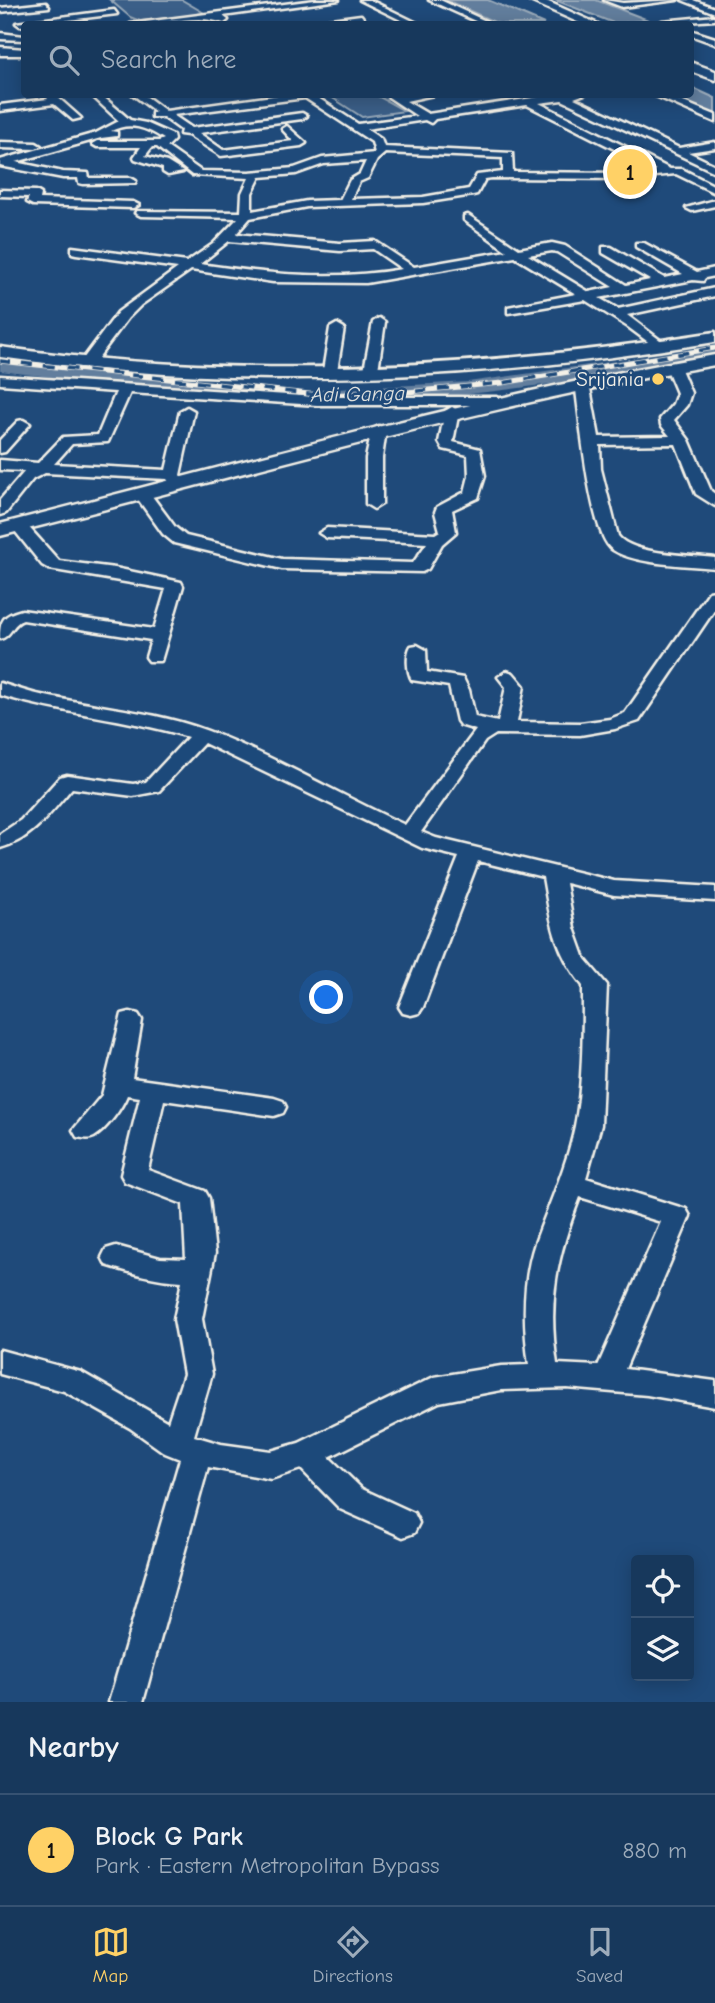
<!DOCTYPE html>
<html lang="en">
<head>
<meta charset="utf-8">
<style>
	body { margin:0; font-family:"Comic Neue",sans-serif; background:#203f62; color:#f1f3f6 }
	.controls { position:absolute; right:21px; bottom:21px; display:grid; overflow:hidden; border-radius:7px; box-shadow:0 4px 18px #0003 }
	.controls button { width:63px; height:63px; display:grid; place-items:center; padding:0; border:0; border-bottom:2px solid #365272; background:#17385c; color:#f1f3f6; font:35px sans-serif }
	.you { position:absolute; left:327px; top:998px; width:24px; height:24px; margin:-18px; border:5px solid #fff; border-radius:50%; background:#1a73e8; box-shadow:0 0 0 10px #1a73e833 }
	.badge { display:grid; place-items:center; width:46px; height:46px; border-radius:50%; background:#ffd166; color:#111; font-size:23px; font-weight:700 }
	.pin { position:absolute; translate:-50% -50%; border:4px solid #fff; box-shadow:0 2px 7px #0006 }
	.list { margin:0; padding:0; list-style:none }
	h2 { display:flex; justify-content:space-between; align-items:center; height:91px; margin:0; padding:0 28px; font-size:30px }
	h2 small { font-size:23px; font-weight:400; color:#9eacbb }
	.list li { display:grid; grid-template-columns:46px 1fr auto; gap:21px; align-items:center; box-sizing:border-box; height:112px; padding:0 28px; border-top:2px solid #365272 }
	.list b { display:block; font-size:26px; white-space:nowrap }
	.list p { margin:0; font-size:23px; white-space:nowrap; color:#9eacbb }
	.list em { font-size:23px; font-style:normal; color:#9eacbb }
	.icon { flex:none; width:38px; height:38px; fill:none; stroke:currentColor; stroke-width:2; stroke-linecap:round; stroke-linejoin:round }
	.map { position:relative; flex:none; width:715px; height:1702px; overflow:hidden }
	.search { position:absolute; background:#17385c; box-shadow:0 4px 18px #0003; left:21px; right:21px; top:21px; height:77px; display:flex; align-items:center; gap:18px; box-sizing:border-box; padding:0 24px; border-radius:7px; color:#9eacbb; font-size:26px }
	.sheet { height:203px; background:#17385c }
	nav { display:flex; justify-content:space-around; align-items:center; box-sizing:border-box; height:98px; border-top:2px solid #365272; background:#17385c; font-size:19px; color:#9eacbb }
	nav a { display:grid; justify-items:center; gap:4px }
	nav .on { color:#ffd166 }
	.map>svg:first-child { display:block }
	.green { fill:#3a5f88; stroke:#97a8b8; stroke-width:2 }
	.water { fill:#627e9d; stroke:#9cacbb; stroke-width:2 }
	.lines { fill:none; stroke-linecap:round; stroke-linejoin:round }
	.river { fill:#627e9d; fill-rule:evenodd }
	.street-casing { stroke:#f4f1e8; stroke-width:5 }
	.secondary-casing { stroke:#f4f1e8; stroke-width:5 }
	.primary-casing { stroke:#f4f1e8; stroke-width:5 }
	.street { fill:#1f4a7a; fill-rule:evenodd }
	.secondary { fill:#1f4a7a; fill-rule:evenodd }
	.primary { fill:#1f4a7a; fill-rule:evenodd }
	.rail-casing { stroke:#f4f1e8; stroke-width:5 }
	.rail { stroke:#1f4a7a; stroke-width:3.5; stroke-dasharray:11; stroke-linecap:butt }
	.poi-dot { fill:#ffd166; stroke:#1f4a7a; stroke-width:2.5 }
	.labels { text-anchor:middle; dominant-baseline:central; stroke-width:5; stroke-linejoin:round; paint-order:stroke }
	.far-poi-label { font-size:21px; fill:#f4f1e8; stroke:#1f4a7a; text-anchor:end }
	.far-water-label { font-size:21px; font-style:italic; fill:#dee0dd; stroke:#1f4a7a }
</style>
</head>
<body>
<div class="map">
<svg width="715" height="1702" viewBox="0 0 715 1702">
	<rect width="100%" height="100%" fill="#1f4a7a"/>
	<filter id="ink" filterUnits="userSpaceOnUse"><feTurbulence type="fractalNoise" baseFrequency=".0143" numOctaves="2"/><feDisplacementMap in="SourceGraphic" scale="14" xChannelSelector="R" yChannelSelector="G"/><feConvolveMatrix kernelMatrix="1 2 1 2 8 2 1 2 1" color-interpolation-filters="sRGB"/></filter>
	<g filter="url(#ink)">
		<path class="green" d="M110,0h72l24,14 -66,7 -10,-4z
			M328,95h48l29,16 -43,6z"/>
		<path class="water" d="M446,0h42l56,24h-45z
			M555,0h41l52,20 -32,4z
			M691,87l24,11v19l-20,-11 -33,-11 28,-1z"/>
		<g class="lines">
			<path class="river" d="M715,347v12c-132,21 -262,42 -396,45l-8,-2 -3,-5 3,-5 8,-2 149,-8z
				M0,359l244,27 8,2 3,5 -3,5 -8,2 -244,-29z"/>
			<defs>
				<path id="street" d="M315,0h24l-116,16 5,4 -4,3c-29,-11 -64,4 -94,1z
					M360,0h10l49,24h-10z
					M429,0h11l52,24h-10z
					M604,0l19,3 54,-3 -55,7z
					M682,0h11l22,8v5z
					M46,3l3,4 -49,5v-4z
					M114,10l3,4 -97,12 -4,-3z
					M361,15l3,4 -49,5h-22z
					M715,16v4l-57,4 4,-3z
					M690,30l25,8v6l-25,-9z
					M0,33l24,3v4l-24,-1z
					M44,94h10l27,24 -8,2 -19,-16 -54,7v-6l48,-6z
					M90,94h10l30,26 16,3 27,12 1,5 -7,7 34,24 48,1 45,-4 28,-10 53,-5 -3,-11 -67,-44 -132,17 19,13 110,-15 5,3 -5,3 -103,14 24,17 70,-9 -11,-12 5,-3 19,17 -5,3 -80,10 -33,-21 -8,-1 1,-4 -18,-13h-11v-4l4,-1 -24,-18h11l23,17 121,-17h25l46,30 59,-8 -33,-22h54l-32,7 22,13 130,-20h27l-11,4 105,50 36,-6v6l-27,4 27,13v7l-153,-72 -23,3 131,66h12l33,17v7l-39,-19 -52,5 -132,-1 -7,1 -8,15 -4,1 -50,8 -116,4 -57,11 -14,16 104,9 35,-2 39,26 93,-16 -43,-31v-4l4,-1 51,34 33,-6 13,3 61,39 24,-5 -47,-27v-6h8l53,31 19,-4 -47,-27v-4h8l53,29 18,-4v8l-10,2 -2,3 -10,-1 -94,18 19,11 97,-21v8l-88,19 37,28v6l-5,1 -31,-23 -43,-27 -77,13v-6l68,-13 -61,-37 -149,26 -93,-1 -82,-12 -50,35 -13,13 -36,48h-10l-2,-3 38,-51 60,-44 -102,-14 -4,-1v-6l115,15 26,-18 25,-26 -97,-2 -6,-3 2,-2 104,1 1,-19 7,-15 -57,-3 -35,-28h-5l-7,9 22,6 16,10 -15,3 -5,-3v-4l-28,-9 -1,-2 7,-10h-44l-5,-3 5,-3h62l5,-2c-17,-11 -34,-18 -53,-8l6,1v4l-16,2 -85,24 47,10 25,1 1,5h42l5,3 -1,2 -52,1 -4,-1 -1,-5h-15l-63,-12v-6l96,-27 23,-12zM527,105l129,65 -32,3 -111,-1 -1,-19 -128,-6 -3,-8 -15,-10 59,-9 6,3 4,-4zM385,153l118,5v14l-26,3 -8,14 -46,8 -72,2 8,-17 9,-4 9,-18zM366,161l-6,13 -10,6 -10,20 -33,1 -55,10v-18l8,-16 36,-3 28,-10zM229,241l111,10 33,-2 29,20c-68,12 -135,5 -202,-5zM552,251l5,1 56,35 -24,5 -61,-37z
					M651,94h13l51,21v7z
					M0,142l36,1 5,3 -5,3 -36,-1z
					M0,190l36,1 5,3 -1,5 93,3 6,3 -6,3 -100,-3 -6,-3 2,-5 -29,-1z
					M715,200v6l-23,5 -6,-3z
					M379,318l6,4 -7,48 -7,4 -7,-4 9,-48z
					M337,324l7,4 -7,43 -7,4 -7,-4 7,-43z
					M673,363l7,4 11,26 -4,12 -13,15 15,20 22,51 4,3v12l-19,-12 -20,-50 -76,1 1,24 17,67c14,19 73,19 97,22v10c-28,-3 -79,-3 -102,-18 -24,-15 -33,-136 -38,-167l2,-3 5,-1 7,4 10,54 71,-1 -9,-11 -1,-6 13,-15 4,-11 -11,-26z
					M0,376l317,21h180l7,4 -7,4h-180l-187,-12 -22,49 -36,2 -18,20 112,6 14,-59 7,-4 7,4 -14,64 6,9 -3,3h-10l-6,-8 -122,-6 -12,6 -27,34 -6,2v-15l25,-29 -25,-1v-10l38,3 25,-26 35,-2 18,-43 -116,-8z
					M452,407l7,4 -6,31 27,7 5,27 -7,22 -26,12 4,22 -14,12 -14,25 -6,3 -140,-3 -108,-26 -11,-9 -28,-39 2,-3h12l26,35 11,9 96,23 131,4 14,-20 -100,-5 -8,-5 8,-5 108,6 5,-3 -5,-19 2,-5 28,-15 4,-16 -1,-21 -25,-6 -4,-7 6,-31z
					M23,420l7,4 -25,28 -5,1v-13l18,-19z
					M379,426l7,4 -4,28v46l-8,5 -8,-5v-46l6,-28z
					M19,521l6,2 34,38 56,7 66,14 2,4 -22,75h-12l-3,-4 5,-17 -128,-20c-11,3 -12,17 -23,19 0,-19 3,-24 22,-29l132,19 12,-40 -117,-20 -7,-4 -31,-39z
					M715,591v18l-76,112 -24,8 -35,6 -84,-1 -11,7 -64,91 15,6 178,43 101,6v14l-101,-6 -48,-12 8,45 11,31 22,26 -6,140 -15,53 100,31 4,7 -65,153 90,12v26l-68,-12 -80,-7 -66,2 -62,12 -110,55 33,32 52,24 5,10 -5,10 -11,4 -63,-28 -39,-40 -30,10 -63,-12 -65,235h-34l71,-243 -15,-6 -35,-25 -66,-37 -64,-17v-24l81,22 87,50 16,-48 -10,-55 8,-38c-26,-1 -51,-8 -76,-16l-4,-8 4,-8 10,-3 44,12 26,1 -3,-55 -58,-22 -4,-7 19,-78 -13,-2c-5,13 -21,35 -33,42 -6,3 -11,1 -17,0l-4,-7 29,-35 20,-81 8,-2 8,2 4,6 -10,58 142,20 9,3 3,6 -3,6 -9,3 -110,-16 -16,70 57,21 4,7 6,55 -13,66 10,55 -18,62 27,8 50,7 28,-8 135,-66 67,-11 28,-1c-6,-41 -7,-83 6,-122 14,-39 32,-77 40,-117 8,-40 8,-98 8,-140 -29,-36 -32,-64 -40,-109l-65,-16 -55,146 -4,6 -8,2 -8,-2 -4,-6 60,-150 -37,-9 -218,-105 -45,48 -26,5 -61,-8c-21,24 -40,52 -72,60v-14l21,-14 39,-43 7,-2 66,9 13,-2 42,-45c-61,-19 -126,-23 -188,-42v-12c14,4 27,9 41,12 55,12 114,16 167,36 68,26 131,64 197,94l71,-95 -16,-5 -3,-4 -8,-35 -37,-6c-5,-8 -6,-26 -1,-34l6,-1 9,5 1,22 36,6 6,12 6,27 23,5 8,-35 -8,-10 9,-6 6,2 11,13 -7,36 63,1 30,-4 15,-6 84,-121zM580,1197l81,25 -63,144 -41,-2c-10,-64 0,-108 23,-167z"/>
				<path id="secondary" d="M0,47l24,2v6h-24z
					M715,332v10c-237,39 -477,50 -715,15v-10c238,34 478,23 715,-15z
					M715,355v10c-242,42 -477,112 -715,171v-12c238,-60 473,-128 715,-169z"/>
				<path id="primary" d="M528,0h16l54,24h-16z
					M690,62l25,9v9l-25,-9z"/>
			</defs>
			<use href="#street" class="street-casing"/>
			<use href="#secondary" class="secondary-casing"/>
			<use href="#primary" class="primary-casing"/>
			<use href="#street" class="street"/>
			<use href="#secondary" class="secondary"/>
			<use href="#primary" class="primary"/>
			<defs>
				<path id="rail" d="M0,361l319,34 88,-3 95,-9 213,-35"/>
			</defs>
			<use href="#rail" class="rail-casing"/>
			<use href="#rail" class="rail"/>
		</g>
	</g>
	<circle class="poi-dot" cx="658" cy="379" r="7"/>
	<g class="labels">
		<g class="far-poi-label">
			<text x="644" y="379">Srijania</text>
		</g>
		<g class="far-water-label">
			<text transform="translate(358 394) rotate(-1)">Adi Ganga</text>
		</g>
	</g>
</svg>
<div class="controls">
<button><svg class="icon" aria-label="locate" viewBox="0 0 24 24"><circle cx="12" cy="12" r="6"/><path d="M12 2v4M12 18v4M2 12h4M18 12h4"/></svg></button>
<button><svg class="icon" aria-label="layers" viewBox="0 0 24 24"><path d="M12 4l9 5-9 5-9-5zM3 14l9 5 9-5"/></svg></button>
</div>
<div class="you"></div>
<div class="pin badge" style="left:630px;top:172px">1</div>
<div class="search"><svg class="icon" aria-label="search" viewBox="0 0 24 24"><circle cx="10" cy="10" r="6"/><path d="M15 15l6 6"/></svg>Search here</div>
</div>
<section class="sheet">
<h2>Nearby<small></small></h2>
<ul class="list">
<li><span class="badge">1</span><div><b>Block G Park</b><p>Park · Eastern Metropolitan Bypass</p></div><em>880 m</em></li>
</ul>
</section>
<nav>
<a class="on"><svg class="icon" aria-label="map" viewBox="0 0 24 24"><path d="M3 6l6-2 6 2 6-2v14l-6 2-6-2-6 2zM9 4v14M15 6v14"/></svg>Map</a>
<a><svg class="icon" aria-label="directions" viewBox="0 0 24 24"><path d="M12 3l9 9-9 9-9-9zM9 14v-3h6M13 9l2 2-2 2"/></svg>Directions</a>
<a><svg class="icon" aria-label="saved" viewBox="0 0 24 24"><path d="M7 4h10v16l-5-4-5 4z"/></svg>Saved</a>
</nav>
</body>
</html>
